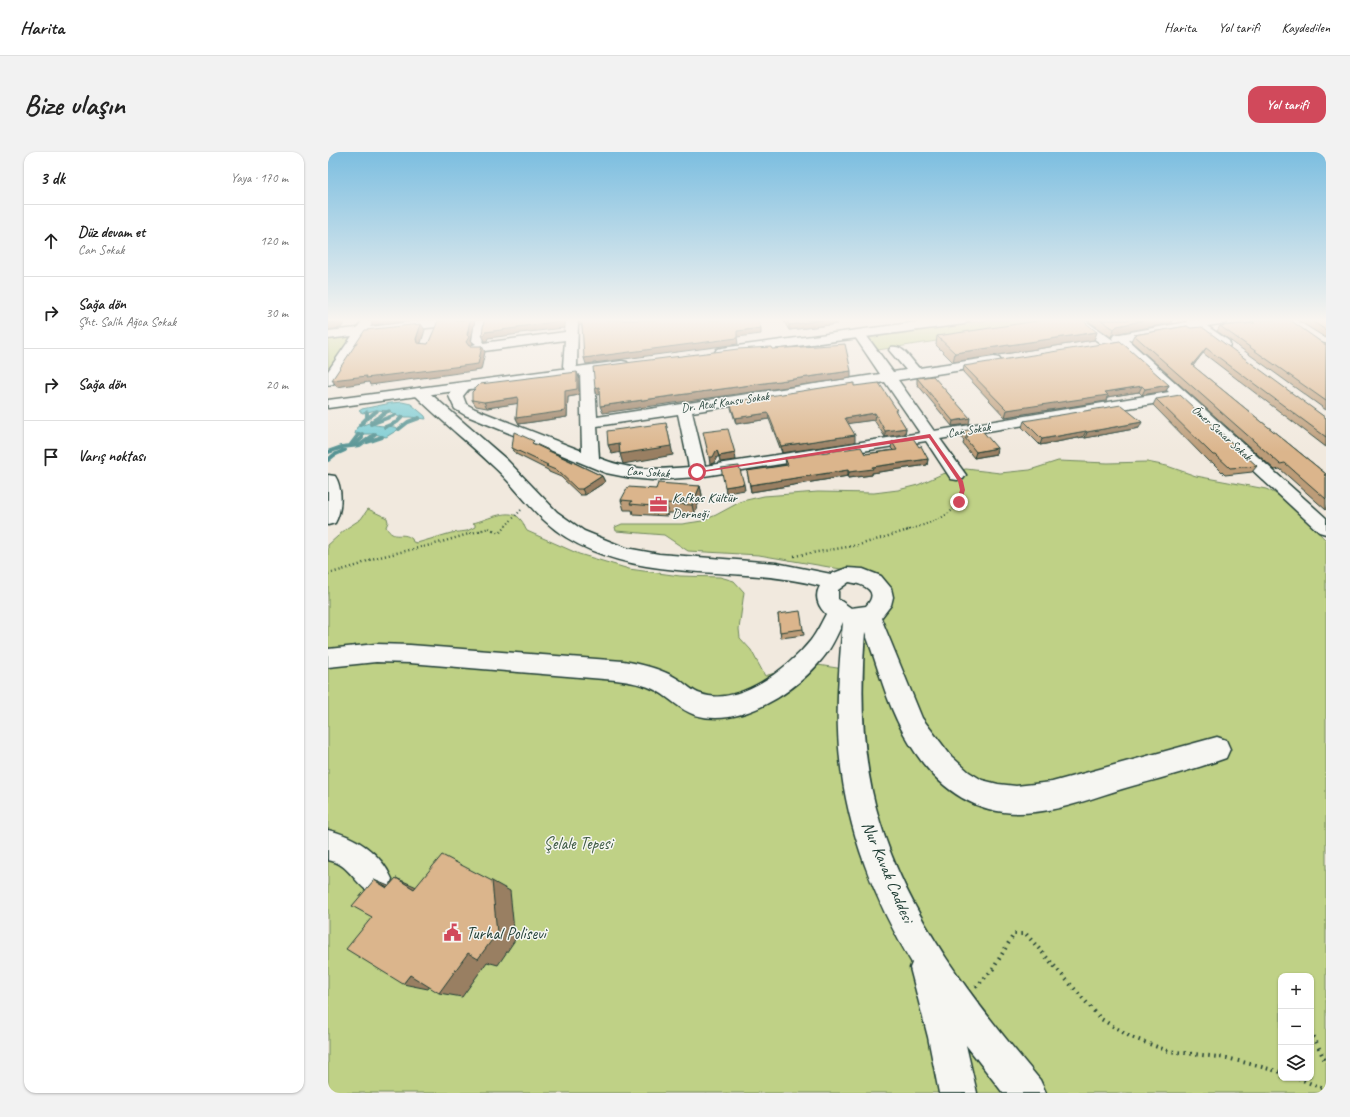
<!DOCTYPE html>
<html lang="tr">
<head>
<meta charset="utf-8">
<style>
	body { margin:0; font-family:Caveat,sans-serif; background:#f2f2f2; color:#222 }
	.controls { position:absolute; right:12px; bottom:12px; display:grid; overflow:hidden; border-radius:8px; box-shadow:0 1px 3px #0004 }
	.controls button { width:36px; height:36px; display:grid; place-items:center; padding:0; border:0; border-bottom:1px solid #e0e0e0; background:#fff; color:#222; font:20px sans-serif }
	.stop { position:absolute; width:12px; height:12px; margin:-9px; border:3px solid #d1495b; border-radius:50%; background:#fff }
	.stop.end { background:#d1495b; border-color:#fff; box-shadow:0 1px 4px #0008 }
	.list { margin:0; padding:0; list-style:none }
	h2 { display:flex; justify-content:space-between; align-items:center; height:52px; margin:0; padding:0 16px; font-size:17px }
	h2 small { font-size:13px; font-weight:400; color:#767676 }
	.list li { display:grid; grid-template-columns:26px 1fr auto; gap:12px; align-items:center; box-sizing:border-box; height:72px; padding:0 16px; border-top:1px solid #e0e0e0 }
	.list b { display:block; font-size:15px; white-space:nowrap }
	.list p { margin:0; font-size:13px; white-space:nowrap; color:#767676 }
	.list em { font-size:13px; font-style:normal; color:#767676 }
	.icon { flex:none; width:22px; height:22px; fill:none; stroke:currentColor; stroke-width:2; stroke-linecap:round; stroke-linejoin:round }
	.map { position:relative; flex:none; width:998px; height:941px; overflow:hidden; border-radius:12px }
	header { display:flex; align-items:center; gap:24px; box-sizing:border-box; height:56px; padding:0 20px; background:#fff; border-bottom:1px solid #e0e0e0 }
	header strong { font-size:19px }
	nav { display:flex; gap:22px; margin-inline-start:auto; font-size:14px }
	.intro { display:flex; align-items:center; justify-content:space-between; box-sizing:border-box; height:96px; padding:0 24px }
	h1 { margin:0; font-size:28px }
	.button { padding:10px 18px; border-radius:12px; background:#d1495b; color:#fff; font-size:14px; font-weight:700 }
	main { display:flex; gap:24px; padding:0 24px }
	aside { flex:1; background:#fff; border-radius:12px; box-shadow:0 1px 3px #0004 }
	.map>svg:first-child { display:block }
	.green { fill:#bfd186; stroke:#6f875d; fill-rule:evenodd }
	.water { fill:#7bccd3; stroke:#569393 }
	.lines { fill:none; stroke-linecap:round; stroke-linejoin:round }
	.stream-far1 { stroke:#569393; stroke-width:3.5 }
	.stream { stroke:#569393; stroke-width:4 }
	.minor-casing { stroke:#1f3d34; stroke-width:3 }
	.highway-casing { stroke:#1f3d34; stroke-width:3 }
	.path-far2 { stroke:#1f3d34; stroke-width:2; stroke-dasharray:1 2.5; stroke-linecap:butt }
	.path-far1 { stroke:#1f3d34; stroke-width:2.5; stroke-dasharray:1 3; stroke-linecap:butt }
	.path { stroke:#1f3d34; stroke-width:4; stroke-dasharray:1.5 4.5; stroke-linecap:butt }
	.minor { fill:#f6f6f2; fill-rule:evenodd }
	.highway { fill:#f6f6f2; fill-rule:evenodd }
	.wall { fill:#bc9c78; stroke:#1f3d34 }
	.shaded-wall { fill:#997f62; stroke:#1f3d34 }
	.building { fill:#dbb58c; stroke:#1f3d34 }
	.route { fill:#d1495b }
	.labels { text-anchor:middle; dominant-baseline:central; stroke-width:3; stroke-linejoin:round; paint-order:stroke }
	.far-street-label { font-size:12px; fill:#1f3d34; stroke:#f6f6f2 }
	.poi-label { font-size:14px; fill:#1f3d34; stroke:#f6f6f2; text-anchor:start }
	.near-park-label { font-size:17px; fill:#3f5b44; stroke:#f6f6f2 }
	.near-street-label { font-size:17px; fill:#1f3d34; stroke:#f6f6f2 }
	.near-poi-label { font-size:17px; fill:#1f3d34; stroke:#f6f6f2; text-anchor:start }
</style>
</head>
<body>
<header>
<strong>Harita</strong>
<nav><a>Harita</a><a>Yol tarifi</a><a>Kaydedilen</a></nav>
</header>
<div class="intro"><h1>Bize ulaşın</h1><a class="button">Yol tarifi</a></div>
<main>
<aside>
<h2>3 dk<small>Yaya · 170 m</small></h2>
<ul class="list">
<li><svg class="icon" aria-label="ahead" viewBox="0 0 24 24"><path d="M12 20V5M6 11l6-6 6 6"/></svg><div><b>Düz devam et</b><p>Can Sokak</p></div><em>120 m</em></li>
<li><svg class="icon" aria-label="right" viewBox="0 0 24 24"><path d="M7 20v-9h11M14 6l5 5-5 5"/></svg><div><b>Sağa dön</b><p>Şht. Salih Ağca Sokak</p></div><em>30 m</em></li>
<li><svg class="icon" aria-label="right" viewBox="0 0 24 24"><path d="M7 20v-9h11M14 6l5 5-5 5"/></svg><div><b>Sağa dön</b></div><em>20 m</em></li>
<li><svg class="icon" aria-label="arrive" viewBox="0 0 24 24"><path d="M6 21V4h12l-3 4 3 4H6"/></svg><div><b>Varış noktası</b></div></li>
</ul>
</aside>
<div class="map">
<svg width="998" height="941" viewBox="0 0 998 941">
	<rect width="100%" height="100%" fill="#f1e9de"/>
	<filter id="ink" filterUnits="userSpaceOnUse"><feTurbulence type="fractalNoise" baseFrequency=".025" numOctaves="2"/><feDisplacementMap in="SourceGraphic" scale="8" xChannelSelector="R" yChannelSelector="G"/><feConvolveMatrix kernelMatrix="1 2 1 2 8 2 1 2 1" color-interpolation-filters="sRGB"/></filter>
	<g filter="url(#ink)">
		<path class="green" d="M662,168h84l-203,31 -9,-14z
			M33,180l-33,46v-43z
			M730,309l50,2 39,-1 20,4 29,10 70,13c23,9 42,34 60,51v553h-998v-548l19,-17 14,-9 7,-10 19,9 1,4 -2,5c8,15 16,3 26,12l1,3 4,1 34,-10 16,-2 8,-4v-3l-2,-1c14,-3 38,-17 48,-3 3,3 3,7 6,11l52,23 50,15 51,7 40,1 14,4 10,11 -5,37 1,9 11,12 14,26 13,-4 14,-11 58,9 5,-54 23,-8 -14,-35 -105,-18 -71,-4 -24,-16 -48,-4 -1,-4 7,-3h60l20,-3 14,-6 26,-14 22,-5 54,-4 56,1 24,-3 20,-5 24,-11 24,-5 34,4 30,-3zM953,824h30v102h-30z"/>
		<path class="water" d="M74,250l9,2 14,12 1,3 -16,-2h-11l-10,-6 -13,-1 -13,3 -4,-2 3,-2 29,-6z
			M41,271c11,5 22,1 30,6l-13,8 -11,-3h-20l2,-7z"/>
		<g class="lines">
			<path class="stream-far1" d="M39,260v2
				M45,262l4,-3
				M54,262l7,-3"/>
			<path class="stream" d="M40,266l6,-5
				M43,270l14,-9
				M43,272l24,-9
				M32,273l7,-7v-5
				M57,275l12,-5 5,-5
				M71,277l9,-7 11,-4
				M39,290l15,-5
				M26,293l8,-7v-4
				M22,294l9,-12
				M0,300l14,-5 18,-2 15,-11
				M0,308l6,-5 11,-5"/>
			<defs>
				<path id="minor" d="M38,168l4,1 2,3 -2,3 56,-7h42l-6,4 -97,11 -32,49 -5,1v-14l24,-35 -24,3v-8l29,-3 5,-7z
					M147,168h12l-4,23 82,-11 1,-12h12l-1,46 -2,3h-10l-2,-3 2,-26 -88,12 -5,-1 -1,-3 1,-3 4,-1 -4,-3z
					M741,168h15l29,20 -1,-2 2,-3 73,-13 -2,-2h43l-2,3 -19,3 22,15 1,3 -1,3h-10l-24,-19 -67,12 198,178v16l-7,-2 -142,-132 -237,39 26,36 -3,4 -6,1 -6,-1 -25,-38 -228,36 -46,3 -21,-2 -25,-5 -141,-58 -10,-6 -6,-13c2,-9 10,-15 20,-13l2,3 -8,10 3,8 9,5 107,42 -2,-81 2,-3 5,-1 5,1 2,3 3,47 283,-43 -27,-40 2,-3h8l30,41 13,-2 -17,-20 2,-3c12,-3 20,13 28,21l75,-11 5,1 2,3 -2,3 -5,1 -96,15 36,51 235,-39 -55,-51 1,2 -1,3h-10zM557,230l35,51 -215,33 -13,-54zM350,262l11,53c-34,3 -58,4 -90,-9l-2,-32z
					M92,236l5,1 82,71 50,52 27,19 42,17 33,6 117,9 55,11 16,-6 16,1 18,7 10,12 2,9 -2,8 -10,13 41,100 29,38 18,16 13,8 16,4 18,2 36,-4 165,-45 9,3 4,9 -4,9c-33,12 -69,21 -104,31 -29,9 -57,20 -87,23 -61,7 -103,-27 -131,-78 -18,-32 -26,-68 -39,-102 -5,63 -4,128 15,190 29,97 95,181 160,258l6,13h-43l-37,-48 11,48h-38l-11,-56 -18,-69 2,-5c-37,-61 -65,-133 -72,-204 -5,-46 -1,-91 3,-137 -5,11 -10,23 -17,32 -27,36 -84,75 -131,61 -15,-5 -25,-17 -38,-24 -13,-7 -27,-9 -41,-11l-206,-17 -34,-1 -48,5v-18l48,-5 34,1 213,16c19,3 39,8 55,18 8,5 15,13 23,15 37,13 88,-26 110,-54 6,-8 10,-17 15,-26 -8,-8 -12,-18 -6,-28 -57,-15 -116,-10 -174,-20 -35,-6 -75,-20 -101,-45 -19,-17 -33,-38 -52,-55 -25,-24 -53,-46 -78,-71l-2,-3 2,-3zM521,430c13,2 32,8 17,24l-15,2 -13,-9v-9z
					M0,323l7,1c8,12 7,35 0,47l-7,2z
					M0,678c27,6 53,23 64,49l-4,11 -11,4c-4,-1 -9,-3 -12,-5 -13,-11 -19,-26 -37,-29z"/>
				<path id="highway" d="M605,168h37l-6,4 -242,32 -5,-1 -2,-3 2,-3 5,-1z
					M294,209l5,1 2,3 -2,3 -299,40v-8z"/>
			</defs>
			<use href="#minor" class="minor-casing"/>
			<use href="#highway" class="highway-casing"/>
			<path class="path-far2" d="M151,379l10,-3 6,3
				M173,379l21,-22
				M578,379c21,-8 58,-15 56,-44"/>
			<path class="path-far1" d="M165,378l6,3 3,-3
				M466,404l65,-11 49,-15
				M0,422l31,-9 12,-6 64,-15 47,-14"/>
			<path class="path" d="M648,835l17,-18 21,-35h12l75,85 30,18 37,14 59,7 54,14
				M983,879l15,32
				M970,926l28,12"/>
			<use href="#minor" class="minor"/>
			<use href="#highway" class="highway"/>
		</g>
		<path class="wall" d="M455,168h54v4l-48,6z
			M759,168h85l-1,3 -57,11 -3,3z
			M969,168h29v18z
			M924,169l74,23v66l-109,-79 3,-5 31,-3z
			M859,174l139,92v29l-123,-94 -10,13 133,108 -1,2h1v34l-46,-41 -5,1 -144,-129 3,-6z
			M769,180l-3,8 -141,22 -17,-17 1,-9z
			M636,214l205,19 -3,6 -24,4 -3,-3 -32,5 -1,4 -101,16 -42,-45z
			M251,226v17l-11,2 -1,20 -48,7 -3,-6 2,-15 -31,5 -11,-2 -4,-6z
			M589,226l52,46 -17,2 -35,-42z
			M526,234l43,28 9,14 -1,6 -20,3 -11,-17 -26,3 7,19 -73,11 -13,-34 -33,5 -5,-16 -1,-6z
			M828,247l101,67 -5,6 -27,3 -13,-13h-3l-56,-57z
			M696,269l115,7 -54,10 -2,-1 -43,8 -18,-18z
			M634,279l34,23 -22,4 -11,-14 1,-3 -3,-4z
			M564,290l27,5 9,12 -1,6 -55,8v2l-24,3v-2l-97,16 -4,-21 39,-6 -1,-7 80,-4 28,-4 -2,-2z
			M208,292l66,32 3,6 -20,13h-5l-19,-18 -12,-5 -1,-2 -32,-16 -4,-6z
			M372,334l2,9 -8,19 -25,-1 -2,3 -34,-2 -1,-4h-8l-3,-10 35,-11z
			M450,462l25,15 1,6 -23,3z"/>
		<path class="shaded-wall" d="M11,168h7l-5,8 -13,2v-7z
			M42,168h40l-37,5z
			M142,168h5l-4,20 2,3 -3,5 -4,-6z
			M234,168h3l-1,8 -44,5v1l-32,4 -1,3h-2l-3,-6 3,-3 32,-5z
			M250,168h3l1,4 1,6 -2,-5 -2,1z
			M495,168h14v4l-48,6v-5z
			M818,168h26l-1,3 -57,11 -3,3 3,-8 3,-3z
			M93,172l4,6 -5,16 -3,-3 -1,-4z
			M433,176v6l-24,3 1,7 -152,20 -2,-6 153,-27z
			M769,180l-3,8 -141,22 2,-9z
			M154,194l3,6 -4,18 -111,15 -1,-3 -32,5 -5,-7z
			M878,196l-3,5 -14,18 3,-6z
			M523,219v7l-248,35 -3,-7z
			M249,220l2,6v17l-11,2 -1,20 -48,7 -3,-6 49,-27z
			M841,233l-3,6 -24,4 3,-6z
			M814,234l-3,6 -32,5 -1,4 -101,16 2,-7 98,-18z
			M271,235l2,7 -4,1 -2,-7z
			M190,245l3,6 -34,5 -3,-6z
			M440,261l1,6 -33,5 -1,-6z
			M547,261l-1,7 -29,4v-6z
			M642,266l-1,6 -17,2 1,-5z
			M814,270l-3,6 -54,10 2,-6z
			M338,271l7,32 -50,9 -3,-10z
			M578,276l-1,6 -20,3v-6z
			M758,279l-3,6 -43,8 2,-6z
			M527,283v7l-73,11 -1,-7z
			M291,291l3,9 -10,2 -4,-9z
			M669,296l-1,6 -22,4 2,-6z
			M389,298l2,7h-2l-3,6 -4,1 -1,-7 7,-6z
			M407,301l1,7 -16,2 -1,-6z
			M600,307l-1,6 -55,8v2l-24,3 1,-6 23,-5z
			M520,318v6l-97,16 -1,-7z
			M274,324l3,6 -20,13 -3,-6z
			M416,332l1,6 -19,3 -1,-6z
			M372,334l2,9 -8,19 -2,-9z
			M338,351l3,10 -2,3 -3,-9z
			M68,726l23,10 -5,1z
			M46,728l24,10 -11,-2z
			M164,729l18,10 5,49 -17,25 -11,-3 -25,35 -23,-4z
			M82,823l24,5 -6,9 -25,-5z"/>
		<path class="building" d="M0,168h11l-1,2 -10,1z
			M119,168h23l-3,15 2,2 -3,5 3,4h13l-4,18 -112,14 1,-2 -35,4 33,-50 56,-6 -5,15 1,4 11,1 10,-23z
			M156,168h78v1l-45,6v1l-32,4 -1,3h-2z
			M253,168h176l4,8 -24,3v7l-153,20 -2,-34h-1z
			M458,168h37l-34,5z
			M716,168h38l15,12 -142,21 -18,-17z
			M773,168h45l-29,6 -3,3z
			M937,168h25l34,24h2v57l-106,-75 35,-3 -3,-2z
			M982,168h16v10z
			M859,174l3,2 12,-1 124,91v19l-120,-89 -14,17 134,109 -2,1 2,1v23l-41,-36 -5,1 -146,-129z
			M792,189l49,44 -24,4 -3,-3 -37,6 3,3 -101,15 -43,-44z
			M517,192l6,27 -251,35 -1,-19 -4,1 -2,-21 145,-18 33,-2 1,2z
			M249,220v17l-12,2v20l-49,7 2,-21 -34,5 -12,-2v-8l8,-8z
			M605,224l37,42 -17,3 -36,-43z
			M526,231v3l25,-3 18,27h-2l11,18 -21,3 -10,-18 -30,5 10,17 -74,11 -13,-33 -33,5 -5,-16z
			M852,243l77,71 -27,2 -14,-13h-3l-57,-56z
			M793,253l21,17 -55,10 -1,-1 -44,8 -18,-18z
			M338,271l5,23 -51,8 -1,-11 -11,2 -1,-14z
			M652,276l17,20 -21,4 -11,-14h3l-6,-7z
			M400,277l7,24 -16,3 -2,-6 -1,1 -3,6h-4l-6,-25z
			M186,280l20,9 -2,2 70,33 -20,13h-5l-19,-18 -12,-5 2,-1 -36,-17z
			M585,286l6,9 2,-1 7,13 -56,8 1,2 -24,3 -1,-2 -98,15 -3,-14 41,-6 -3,-7 76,-11 4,7 32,-4 -5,-8z
			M411,314l5,18 -19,3 -4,-19z
			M330,331l42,3 -8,19 -26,-2 -2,4 -34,-3 2,-3 -11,-1 7,-13 28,2z
			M472,459l3,18 -23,3 -2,-18z
			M114,703l50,26 5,52 -19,26 -10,-6 -29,40 -29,-18 -7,9 -57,-35 26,-32 -20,-11 22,-26 13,8 9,-10 18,11z"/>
	</g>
	<linearGradient id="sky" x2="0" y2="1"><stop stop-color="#7cbee0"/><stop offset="0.56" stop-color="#f9f5f0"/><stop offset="1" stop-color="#f9f5f0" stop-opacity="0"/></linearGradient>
	<rect width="998" height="300" fill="url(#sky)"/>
	<path class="route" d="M602,282l33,47 2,9 -4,13 -5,-1 4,-12 -2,-9 -29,-43 -232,35 -3,-1z"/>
	<defs>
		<symbol id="office-bare" viewBox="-9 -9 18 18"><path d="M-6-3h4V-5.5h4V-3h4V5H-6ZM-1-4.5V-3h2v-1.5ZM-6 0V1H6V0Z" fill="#d1495b" stroke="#f6f6f2" stroke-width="2.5" paint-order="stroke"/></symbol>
		<symbol id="civic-bare" viewBox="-9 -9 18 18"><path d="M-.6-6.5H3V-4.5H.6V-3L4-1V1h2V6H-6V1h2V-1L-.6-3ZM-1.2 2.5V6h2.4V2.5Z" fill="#d1495b" stroke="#f6f6f2" stroke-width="2.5" paint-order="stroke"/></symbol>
	</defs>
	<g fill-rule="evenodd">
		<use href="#office-bare" x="318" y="340" width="25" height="25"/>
		<use href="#civic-bare" x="112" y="768" width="25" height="25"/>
	</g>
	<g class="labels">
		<g class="far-street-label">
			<text transform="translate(397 250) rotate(-8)">Dr. Atuf Kansu Sokak</text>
			<text transform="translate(641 278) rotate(-9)">Can Sokak</text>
			<text transform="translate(894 281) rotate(42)">Ömer Sunar Sokak</text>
			<text transform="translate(320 320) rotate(4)">Can Sokak</text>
		</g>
		<g class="poi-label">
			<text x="344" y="345">Kafkas Kültür<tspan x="344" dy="16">Derneği</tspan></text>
		</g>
		<g class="near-park-label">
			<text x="250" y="691">Şelale Tepesi</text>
		</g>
		<g class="near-street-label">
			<text transform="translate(560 720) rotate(67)">Nur Kavak Caddesi</text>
		</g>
		<g class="near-poi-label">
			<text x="138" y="781">Turhal Polisevi</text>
		</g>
	</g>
</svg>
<div class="controls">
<button>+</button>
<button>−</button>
<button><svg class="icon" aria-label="layers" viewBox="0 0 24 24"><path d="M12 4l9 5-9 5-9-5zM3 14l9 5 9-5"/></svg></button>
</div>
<div class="stop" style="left:369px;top:320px"></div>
<div class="stop end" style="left:631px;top:350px"></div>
</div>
</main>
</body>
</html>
